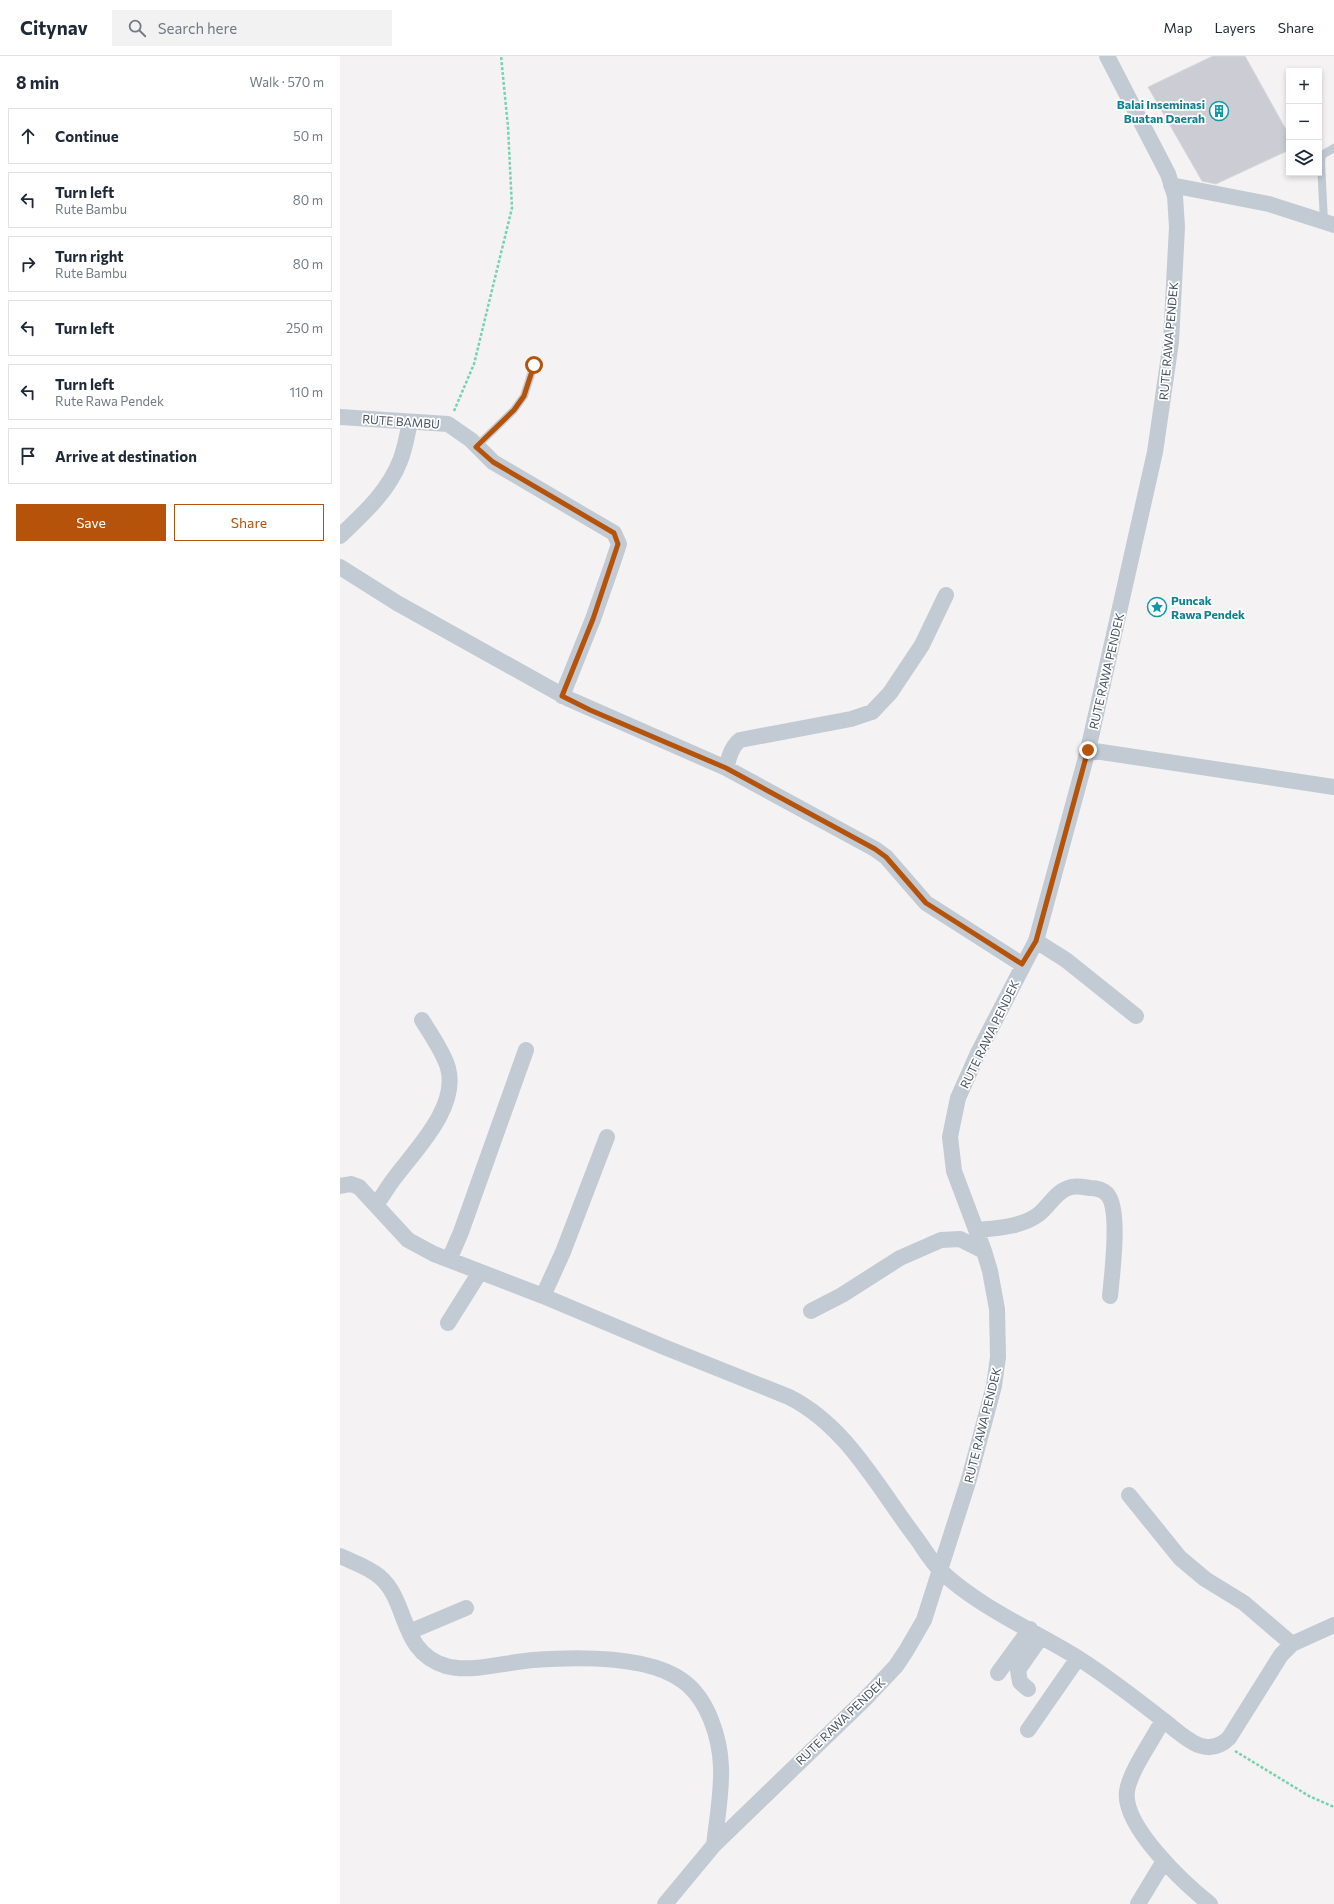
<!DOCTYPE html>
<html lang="en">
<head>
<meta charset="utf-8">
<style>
	body { margin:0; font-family:Commissioner,sans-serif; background:#f2f2f3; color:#1f2937 }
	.controls { position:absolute; right:12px; top:12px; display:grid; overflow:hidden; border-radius:0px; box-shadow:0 2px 6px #0003 }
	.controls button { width:36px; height:36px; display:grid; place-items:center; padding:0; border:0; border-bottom:1px solid #e0e1e3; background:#fff; color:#1f2937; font:20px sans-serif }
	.stop { position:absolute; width:12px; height:12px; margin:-9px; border:3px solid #b45309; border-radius:50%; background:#fff }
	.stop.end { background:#b45309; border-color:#fff; box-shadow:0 1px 4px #0008 }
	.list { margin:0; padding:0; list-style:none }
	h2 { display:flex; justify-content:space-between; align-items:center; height:52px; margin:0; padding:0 16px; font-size:17px }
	h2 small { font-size:13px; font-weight:400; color:#747a83 }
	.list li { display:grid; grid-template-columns:26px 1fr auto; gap:12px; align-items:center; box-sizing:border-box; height:56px; margin:0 8px 8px; padding:0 8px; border:1px solid #e0e1e3; border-radius:0px }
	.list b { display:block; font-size:15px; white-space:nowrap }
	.list p { margin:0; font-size:13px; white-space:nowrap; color:#747a83 }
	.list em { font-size:13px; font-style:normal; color:#747a83 }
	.actions { display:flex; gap:8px; padding:12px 16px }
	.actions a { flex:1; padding:9px 0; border:1px solid #b45309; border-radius:0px; text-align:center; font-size:14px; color:#b45309 }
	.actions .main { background:#b45309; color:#fff }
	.icon { flex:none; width:22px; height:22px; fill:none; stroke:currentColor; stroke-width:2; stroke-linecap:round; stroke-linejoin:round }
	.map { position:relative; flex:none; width:994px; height:1848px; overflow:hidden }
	header { display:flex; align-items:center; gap:24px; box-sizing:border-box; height:56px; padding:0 20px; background:#fff; border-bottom:1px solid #e0e1e3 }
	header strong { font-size:19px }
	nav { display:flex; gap:22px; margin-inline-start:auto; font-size:14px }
	.search { width:280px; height:36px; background:#f2f2f3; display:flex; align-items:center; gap:10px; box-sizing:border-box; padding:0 14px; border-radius:0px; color:#747a83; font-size:15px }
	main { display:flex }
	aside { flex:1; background:#fff }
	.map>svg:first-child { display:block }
	.building { fill:#cccdd4; stroke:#d6d7dd }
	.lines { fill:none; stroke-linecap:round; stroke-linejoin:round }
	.path { stroke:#76d3af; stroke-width:2.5; stroke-dasharray:3 2; stroke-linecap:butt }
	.service { stroke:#c2cad4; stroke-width:8 }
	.minor { stroke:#c2cad4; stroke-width:16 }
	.route { stroke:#b45309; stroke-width:5 }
	.labels { text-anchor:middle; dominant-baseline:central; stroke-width:3.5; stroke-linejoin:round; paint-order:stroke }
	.culture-label { font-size:12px; font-weight:bold; fill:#0d838f; stroke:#fff; text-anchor:end }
	.street-label { font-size:12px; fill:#485361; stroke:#fff }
</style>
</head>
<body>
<header>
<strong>Citynav</strong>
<div class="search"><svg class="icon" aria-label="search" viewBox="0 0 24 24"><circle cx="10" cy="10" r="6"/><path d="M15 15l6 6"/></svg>Search here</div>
<nav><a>Map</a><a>Layers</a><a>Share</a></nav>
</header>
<main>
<aside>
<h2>8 min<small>Walk · 570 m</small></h2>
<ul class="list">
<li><svg class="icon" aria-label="ahead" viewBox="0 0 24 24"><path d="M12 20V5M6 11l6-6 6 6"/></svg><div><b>Continue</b></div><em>50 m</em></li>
<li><svg class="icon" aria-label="left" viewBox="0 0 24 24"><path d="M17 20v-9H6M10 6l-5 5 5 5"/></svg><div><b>Turn left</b><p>Rute Bambu</p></div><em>80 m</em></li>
<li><svg class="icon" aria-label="right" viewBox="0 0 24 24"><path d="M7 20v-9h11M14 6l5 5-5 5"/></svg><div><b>Turn right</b><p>Rute Bambu</p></div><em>80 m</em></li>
<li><svg class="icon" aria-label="left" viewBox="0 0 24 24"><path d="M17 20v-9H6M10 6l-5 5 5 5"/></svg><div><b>Turn left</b></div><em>250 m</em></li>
<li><svg class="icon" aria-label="left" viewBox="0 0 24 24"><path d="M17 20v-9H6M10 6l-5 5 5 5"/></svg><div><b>Turn left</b><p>Rute Rawa Pendek</p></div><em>110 m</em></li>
<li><svg class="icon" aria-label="arrive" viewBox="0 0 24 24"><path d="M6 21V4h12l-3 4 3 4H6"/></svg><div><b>Arrive at destination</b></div></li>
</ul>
<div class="actions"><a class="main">Save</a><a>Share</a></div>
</aside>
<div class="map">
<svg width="994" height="1848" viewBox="0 0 994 1848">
	<rect width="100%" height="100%" fill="#f4f2f2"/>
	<path class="building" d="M873,0h32l44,79v15l-73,34 -14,-3 -54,-94z"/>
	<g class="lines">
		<path class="path" d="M114,355l20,-47 38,-156 -4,-81 -7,-71
			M895,1695l74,45 25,11"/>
		<path class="service" d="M984,166l-3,-60 1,-7 12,-7
			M136,391l38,-37 10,-14 10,-31"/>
		<path class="minor" d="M831,129l98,19 65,21
			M0,361l108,7 23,16 22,22 121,71 5,11 -7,21 -19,54 -31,77
			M0,480c23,-22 48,-44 60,-75 5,-12 7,-26 10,-39
			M0,511l57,36 172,96 157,69 149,81 11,8 40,46 97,62
			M748,694l246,37
			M386,712c3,-10 5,-21 14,-28l111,-21 21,-7 18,-19 32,-48 24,-50
			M696,885l30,19 70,56
			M0,1130l11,-2 8,3 49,53 26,14 109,42 121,51 125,50c58,29 89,91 128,142 7,10 14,22 23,31 35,35 96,62 138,88 30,19 57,40 85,62 -10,19 -33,51 -36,71 -5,35 58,93 83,113
			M36,1149c6,-8 11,-17 17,-25 21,-29 66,-72 55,-112 -5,-17 -17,-33 -26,-48
			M637,1174c21,-2 45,-3 62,-16 10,-8 17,-22 29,-26 7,-3 15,-1 22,0 6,0 12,1 17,6 14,15 5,80 3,102
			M109,1204l12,-28 65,-182
			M203,1240l20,-44 44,-115
			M471,1255l31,-16 58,-37 41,-18 19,-1 24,12
			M108,1267l32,-51
			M789,1439l51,63 25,21 39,24 48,41
			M0,1500c13,6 29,11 40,21 29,25 19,75 66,89 26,7 61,-4 87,-6 42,-3 115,-5 150,21 25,18 37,57 38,86 1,26 -4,52 -7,78
			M69,1576l57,-24
			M658,1617l32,-44
			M688,1633l-8,-7 -2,-12 23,-33
			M823,1664c20,15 42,41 66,18l52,-83 11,-11 42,-19
			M688,1674l50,-72
			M325,1848l49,-59 152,-147 30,-32 10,-15 18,-31 45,-141 25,-93 4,-29 -1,-48 -7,-38 -6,-20 -30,-80 -4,-34 3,-15 5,-24 20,-45 58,-112 52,-191 67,-298 16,-110 6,-115 -2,-31 -7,-22 -61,-118
			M798,1848l26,-43"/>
	</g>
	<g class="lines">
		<path class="route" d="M194,309l-10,31 -10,14 -38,37 17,15 121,71 4,11 -25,75 -31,77 28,14 136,58 149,81 11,8 40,46 96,61 14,-23 52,-191"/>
	</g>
	<defs>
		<symbol id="building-ring" viewBox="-11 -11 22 22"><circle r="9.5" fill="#fff" stroke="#0f9aa8" stroke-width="1.5"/><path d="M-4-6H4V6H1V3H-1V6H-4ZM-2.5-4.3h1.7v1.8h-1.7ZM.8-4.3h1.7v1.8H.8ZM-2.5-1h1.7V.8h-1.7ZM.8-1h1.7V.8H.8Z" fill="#0f9aa8"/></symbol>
		<symbol id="sight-ring" viewBox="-11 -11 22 22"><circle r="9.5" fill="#fff" stroke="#0f9aa8" stroke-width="1.5"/><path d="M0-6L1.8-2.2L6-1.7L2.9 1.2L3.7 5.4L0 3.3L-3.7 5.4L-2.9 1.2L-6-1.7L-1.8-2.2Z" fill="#0f9aa8"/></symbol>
	</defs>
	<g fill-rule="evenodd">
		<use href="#building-ring" x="868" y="44" width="22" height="22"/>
		<use href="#sight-ring" x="806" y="540" width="22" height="22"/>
	</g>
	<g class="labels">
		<g class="culture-label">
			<text x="865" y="48">Balai Inseminasi<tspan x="865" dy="14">Buatan Daerah</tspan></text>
			<text x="831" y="544" text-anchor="start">Puncak<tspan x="831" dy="14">Rawa Pendek</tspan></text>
		</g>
		<g class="street-label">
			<text transform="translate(828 285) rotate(-85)">RUTE RAWA PENDEK</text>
			<text transform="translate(61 365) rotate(4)">RUTE BAMBU</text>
			<text transform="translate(766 615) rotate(-77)">RUTE RAWA PENDEK</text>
			<text transform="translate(649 978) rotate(-64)">RUTE RAWA PENDEK</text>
			<text transform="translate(642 1369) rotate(-76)">RUTE RAWA PENDEK</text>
			<text transform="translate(500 1665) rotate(-44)">RUTE RAWA PENDEK</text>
		</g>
	</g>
</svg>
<div class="controls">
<button>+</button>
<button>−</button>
<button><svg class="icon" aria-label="layers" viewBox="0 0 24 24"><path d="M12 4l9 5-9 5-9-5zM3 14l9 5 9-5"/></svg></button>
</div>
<div class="stop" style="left:194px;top:309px"></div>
<div class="stop end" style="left:748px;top:694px"></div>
</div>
</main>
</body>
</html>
